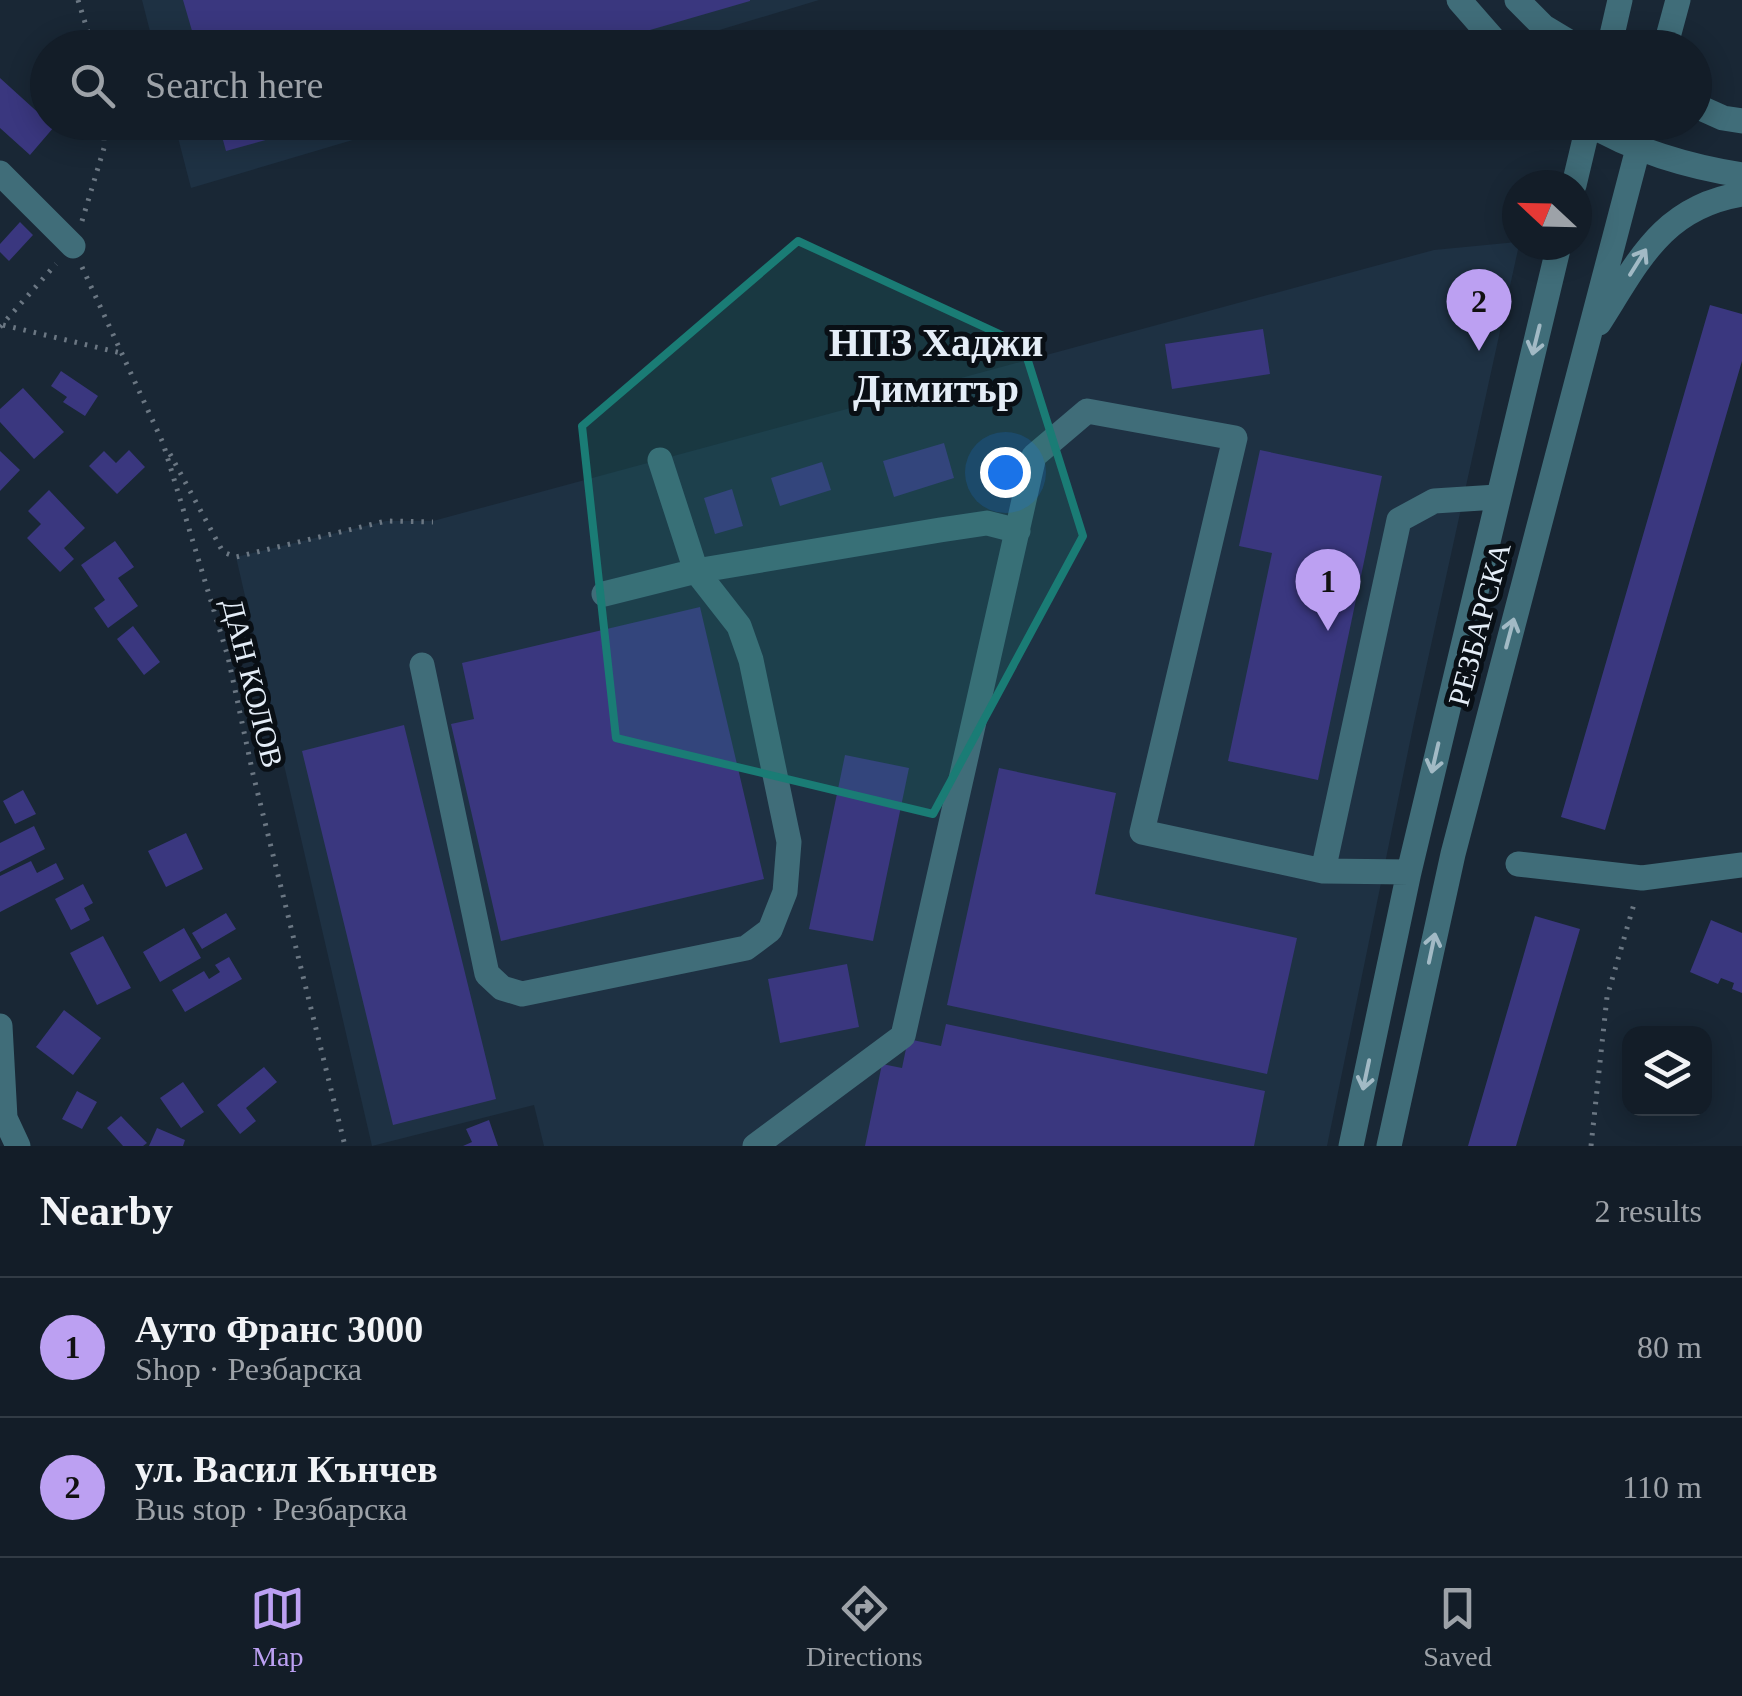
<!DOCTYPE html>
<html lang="en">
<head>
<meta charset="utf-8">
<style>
	body { margin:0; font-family:"Times New Roman",serif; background:#1c2630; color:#f1f3f6 }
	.controls { position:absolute; right:30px; bottom:30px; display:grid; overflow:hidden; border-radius:20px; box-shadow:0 5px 25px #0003 }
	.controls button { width:90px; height:90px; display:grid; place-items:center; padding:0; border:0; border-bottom:2px solid #323b45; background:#131d28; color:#f1f3f6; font:50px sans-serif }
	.compass { position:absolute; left:1502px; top:170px; width:90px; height:90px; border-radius:50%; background:#131d28; box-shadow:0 5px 25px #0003; rotate:292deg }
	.you { position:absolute; left:1005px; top:472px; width:35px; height:35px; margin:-25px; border:8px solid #fff; border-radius:50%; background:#1a73e8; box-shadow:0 0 0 15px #1a73e833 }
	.badge { display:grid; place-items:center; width:65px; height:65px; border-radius:50%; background:#bca0f2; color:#111; font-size:32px; font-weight:700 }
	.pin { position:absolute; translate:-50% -82px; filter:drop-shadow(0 2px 5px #0008) }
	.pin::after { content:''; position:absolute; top:52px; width:35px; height:30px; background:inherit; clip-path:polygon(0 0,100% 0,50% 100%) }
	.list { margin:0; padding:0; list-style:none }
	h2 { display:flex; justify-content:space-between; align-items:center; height:130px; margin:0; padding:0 40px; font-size:42px }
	h2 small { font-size:32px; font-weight:400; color:#9da2a8 }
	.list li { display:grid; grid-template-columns:65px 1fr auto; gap:30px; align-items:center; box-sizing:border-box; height:140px; padding:0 40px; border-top:2px solid #323b45 }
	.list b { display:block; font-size:38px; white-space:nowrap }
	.list p { margin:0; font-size:32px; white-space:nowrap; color:#9da2a8 }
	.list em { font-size:32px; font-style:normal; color:#9da2a8 }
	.icon { flex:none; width:55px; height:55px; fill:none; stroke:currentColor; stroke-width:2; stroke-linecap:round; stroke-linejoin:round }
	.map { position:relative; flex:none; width:1742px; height:1146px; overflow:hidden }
	.search { position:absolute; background:#131d28; box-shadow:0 5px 25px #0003; left:30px; right:30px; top:30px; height:110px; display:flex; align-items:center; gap:25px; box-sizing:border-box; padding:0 35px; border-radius:55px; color:#9da2a8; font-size:38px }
	.sheet { height:410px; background:#131d28 }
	nav { display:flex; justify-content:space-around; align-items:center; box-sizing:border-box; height:140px; border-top:2px solid #323b45; background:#131d28; font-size:28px; color:#9da2a8 }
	nav a { display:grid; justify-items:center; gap:5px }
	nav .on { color:#bca0f2 }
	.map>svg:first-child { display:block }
	.built { fill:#1e3143 }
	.building { fill:#3a377f }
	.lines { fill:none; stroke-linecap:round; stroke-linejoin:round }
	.path { stroke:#6b7783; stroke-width:5; stroke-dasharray:2.5 8; stroke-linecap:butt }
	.minor { stroke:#406d79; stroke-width:25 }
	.oneway { stroke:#a2bac5 }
	.marked { fill:#1a7c75; fill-opacity:0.2; stroke:#1a7c75; stroke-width:8; stroke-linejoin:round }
	.labels { text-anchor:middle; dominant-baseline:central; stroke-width:10; stroke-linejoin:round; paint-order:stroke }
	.street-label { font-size:30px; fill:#e4edf7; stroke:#090f15 }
	.district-label { font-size:40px; font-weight:bold; fill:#e4edf7; stroke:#090f15 }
</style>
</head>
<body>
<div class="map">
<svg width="1742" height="1146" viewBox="0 0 1742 1146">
	<rect width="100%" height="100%" fill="#192735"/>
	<path class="built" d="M142,0h677l-159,48 -506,-1z
		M174,122l236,1 -219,65z
		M1517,242l2,3 -106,482 -86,419h-783l-10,-41 -162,41 -136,-589 150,-36h47l1001,-271z"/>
	<path class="building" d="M183,0h567v1l-162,47h-391z
		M0,78l54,49 -24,28 -30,-27z
		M218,122h104l1,2 -97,27z
		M20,222l13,13 -24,26 -9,-9v-8z
		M1710,305l32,9v47l-137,469 -44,-13z
		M1263,329l7,45 -98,15 -7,-45z
		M61,371l37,25 -13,20 -22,-14 4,-5 -16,-11z
		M23,388l41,44 -30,27 -34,-37v-13z
		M944,443l10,35 -60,19 -11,-36z
		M129,450l16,17 -28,27 -28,-28 15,-15 12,12z
		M1260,450l122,26 -64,304 -90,-19 44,-208 -33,-7z
		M0,451l20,19 -20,21z
		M822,462l9,28 -51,16 -9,-28z
		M732,489l11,37 -28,8 -11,-36z
		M49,490l36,38 -21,20 10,11 -14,13 -33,-34 14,-14 -13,-13z
		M115,541l19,26 -16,11 20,28 -30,22 -14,-20 11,-8 -24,-35z
		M700,607l64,272 -263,62 -50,-217 23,-5 -12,-56z
		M133,626l27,36 -16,13 -27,-36z
		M404,725l92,374 -103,26 -91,-374z
		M845,755l64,13 -36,173 -64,-12z
		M999,768l117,25 -21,101 202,44 -30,136 -320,-69z
		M23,790l13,24 -21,10 -12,-23z
		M34,826l11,23 -45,23v-29z
		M186,833l17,36 -37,18 -18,-36z
		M31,861l6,12 19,-10 8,16 -64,33v-36z
		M83,884l10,19 -9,5 6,12 -19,10 -16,-31z
		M226,913l10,16 -34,20 -10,-16z
		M1535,916l45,13 -64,217h-48z
		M1711,920l31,13v60l-10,-4 2,-6 -13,-5 -3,6 -28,-12z
		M184,928l17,30 -41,24 -17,-30z
		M103,936l28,52 -34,17 -27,-52z
		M229,957l13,22 -57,33 -13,-22 32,-19 5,8 11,-7 -5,-7z
		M847,964l12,63 -79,16 -12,-64z
		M64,1010l37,28 -28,37 -37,-28z
		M946,1024l319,67 -11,55h-389l17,-82 20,4 6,-29 33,7z
		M264,1067l13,15 -31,26 10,13 -16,13 -23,-29z
		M183,1082l21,30 -23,16 -21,-30z
		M77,1091l20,11 -15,27 -20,-10z
		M121,1116l26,27 -4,3h-20l-16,-18z
		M489,1120l9,26h-35l9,-4 -6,-13z
		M157,1128l28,12 -2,6h-34z"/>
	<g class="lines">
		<path class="path" d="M78,0l15,48
			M82,221l22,-73v-26
			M82,267l81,176 65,214 25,117 92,372
			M3,325l118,28
			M0,327l56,-63
			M170,454l53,98 13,5 150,-36 47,1
			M1591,1146l16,-149 27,-93"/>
		<path class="minor" d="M1459,0l42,48
			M1517,0l27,27 35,21
			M1609,48l11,-48
			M1665,48l13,-48
			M1694,105l29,13 19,3
			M1586,122c45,28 104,45 156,53
			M0,173l73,73
			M1574,185l15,-63
			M1599,323c39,-61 63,-116 143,-129
			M604,594l92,-23 244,-41 47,-7 31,8
			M422,665l65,309 15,14 20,6 224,-46 24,-18 15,-38 4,-50 -38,-182 -12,-34 -43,-55 -36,-111
			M1518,864l124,14 100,-13
			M1323,871l76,-351 35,-19 63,-4
			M0,1026l5,92 13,28
			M755,1146l148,-110 131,-580 53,-45 148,27 -93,394 181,39 86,1
			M1351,1146l58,-274 150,-627
			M1389,1146l64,-292 192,-732"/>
	</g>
	<defs><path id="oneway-shaft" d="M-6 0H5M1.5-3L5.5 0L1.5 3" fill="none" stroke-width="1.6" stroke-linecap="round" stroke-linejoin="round" transform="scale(2.5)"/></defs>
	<g class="oneway">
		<use href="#oneway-shaft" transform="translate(1638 262) rotate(-58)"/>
		<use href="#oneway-shaft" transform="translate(1536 340) rotate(104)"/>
		<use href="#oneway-shaft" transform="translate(1510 633) rotate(-75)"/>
		<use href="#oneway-shaft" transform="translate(1435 758) rotate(103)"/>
		<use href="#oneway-shaft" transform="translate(1432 948) rotate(-78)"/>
		<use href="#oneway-shaft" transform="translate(1366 1075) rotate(102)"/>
	</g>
	<path class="marked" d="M798,241l225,104 60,191 -150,278 -317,-76 -34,-312z"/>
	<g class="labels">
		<g class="street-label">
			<text transform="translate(1479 624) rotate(-75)">РЕЗБАРСКА</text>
			<text transform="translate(253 683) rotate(76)">ДАН КОЛОВ</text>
		</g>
		<g class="district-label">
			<text x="936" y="342">НПЗ Хаджи<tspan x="936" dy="46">Димитър</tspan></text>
		</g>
	</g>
</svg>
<div class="controls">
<button><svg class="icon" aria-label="layers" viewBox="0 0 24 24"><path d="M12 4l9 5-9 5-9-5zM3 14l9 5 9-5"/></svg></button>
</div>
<svg class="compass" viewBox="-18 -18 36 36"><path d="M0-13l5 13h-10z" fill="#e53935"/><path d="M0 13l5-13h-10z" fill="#9da2a8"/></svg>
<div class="you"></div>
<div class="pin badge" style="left:1328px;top:631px">1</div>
<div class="pin badge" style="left:1479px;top:351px">2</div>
<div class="search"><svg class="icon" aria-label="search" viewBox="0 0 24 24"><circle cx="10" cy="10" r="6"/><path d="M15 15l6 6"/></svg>Search here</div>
</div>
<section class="sheet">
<h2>Nearby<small>2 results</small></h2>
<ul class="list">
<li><span class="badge">1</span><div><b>Ауто Франс 3000</b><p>Shop · Резбарска</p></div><em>80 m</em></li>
<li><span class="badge">2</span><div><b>ул. Васил Кънчев</b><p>Bus stop · Резбарска</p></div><em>110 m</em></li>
</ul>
</section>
<nav>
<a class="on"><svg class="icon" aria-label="map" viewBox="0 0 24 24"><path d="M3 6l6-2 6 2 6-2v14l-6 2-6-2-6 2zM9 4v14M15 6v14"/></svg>Map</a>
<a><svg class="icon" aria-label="directions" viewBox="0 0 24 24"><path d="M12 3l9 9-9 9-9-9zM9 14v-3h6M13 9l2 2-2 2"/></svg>Directions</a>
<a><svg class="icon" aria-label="saved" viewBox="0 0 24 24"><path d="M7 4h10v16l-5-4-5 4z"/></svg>Saved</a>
</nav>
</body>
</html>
